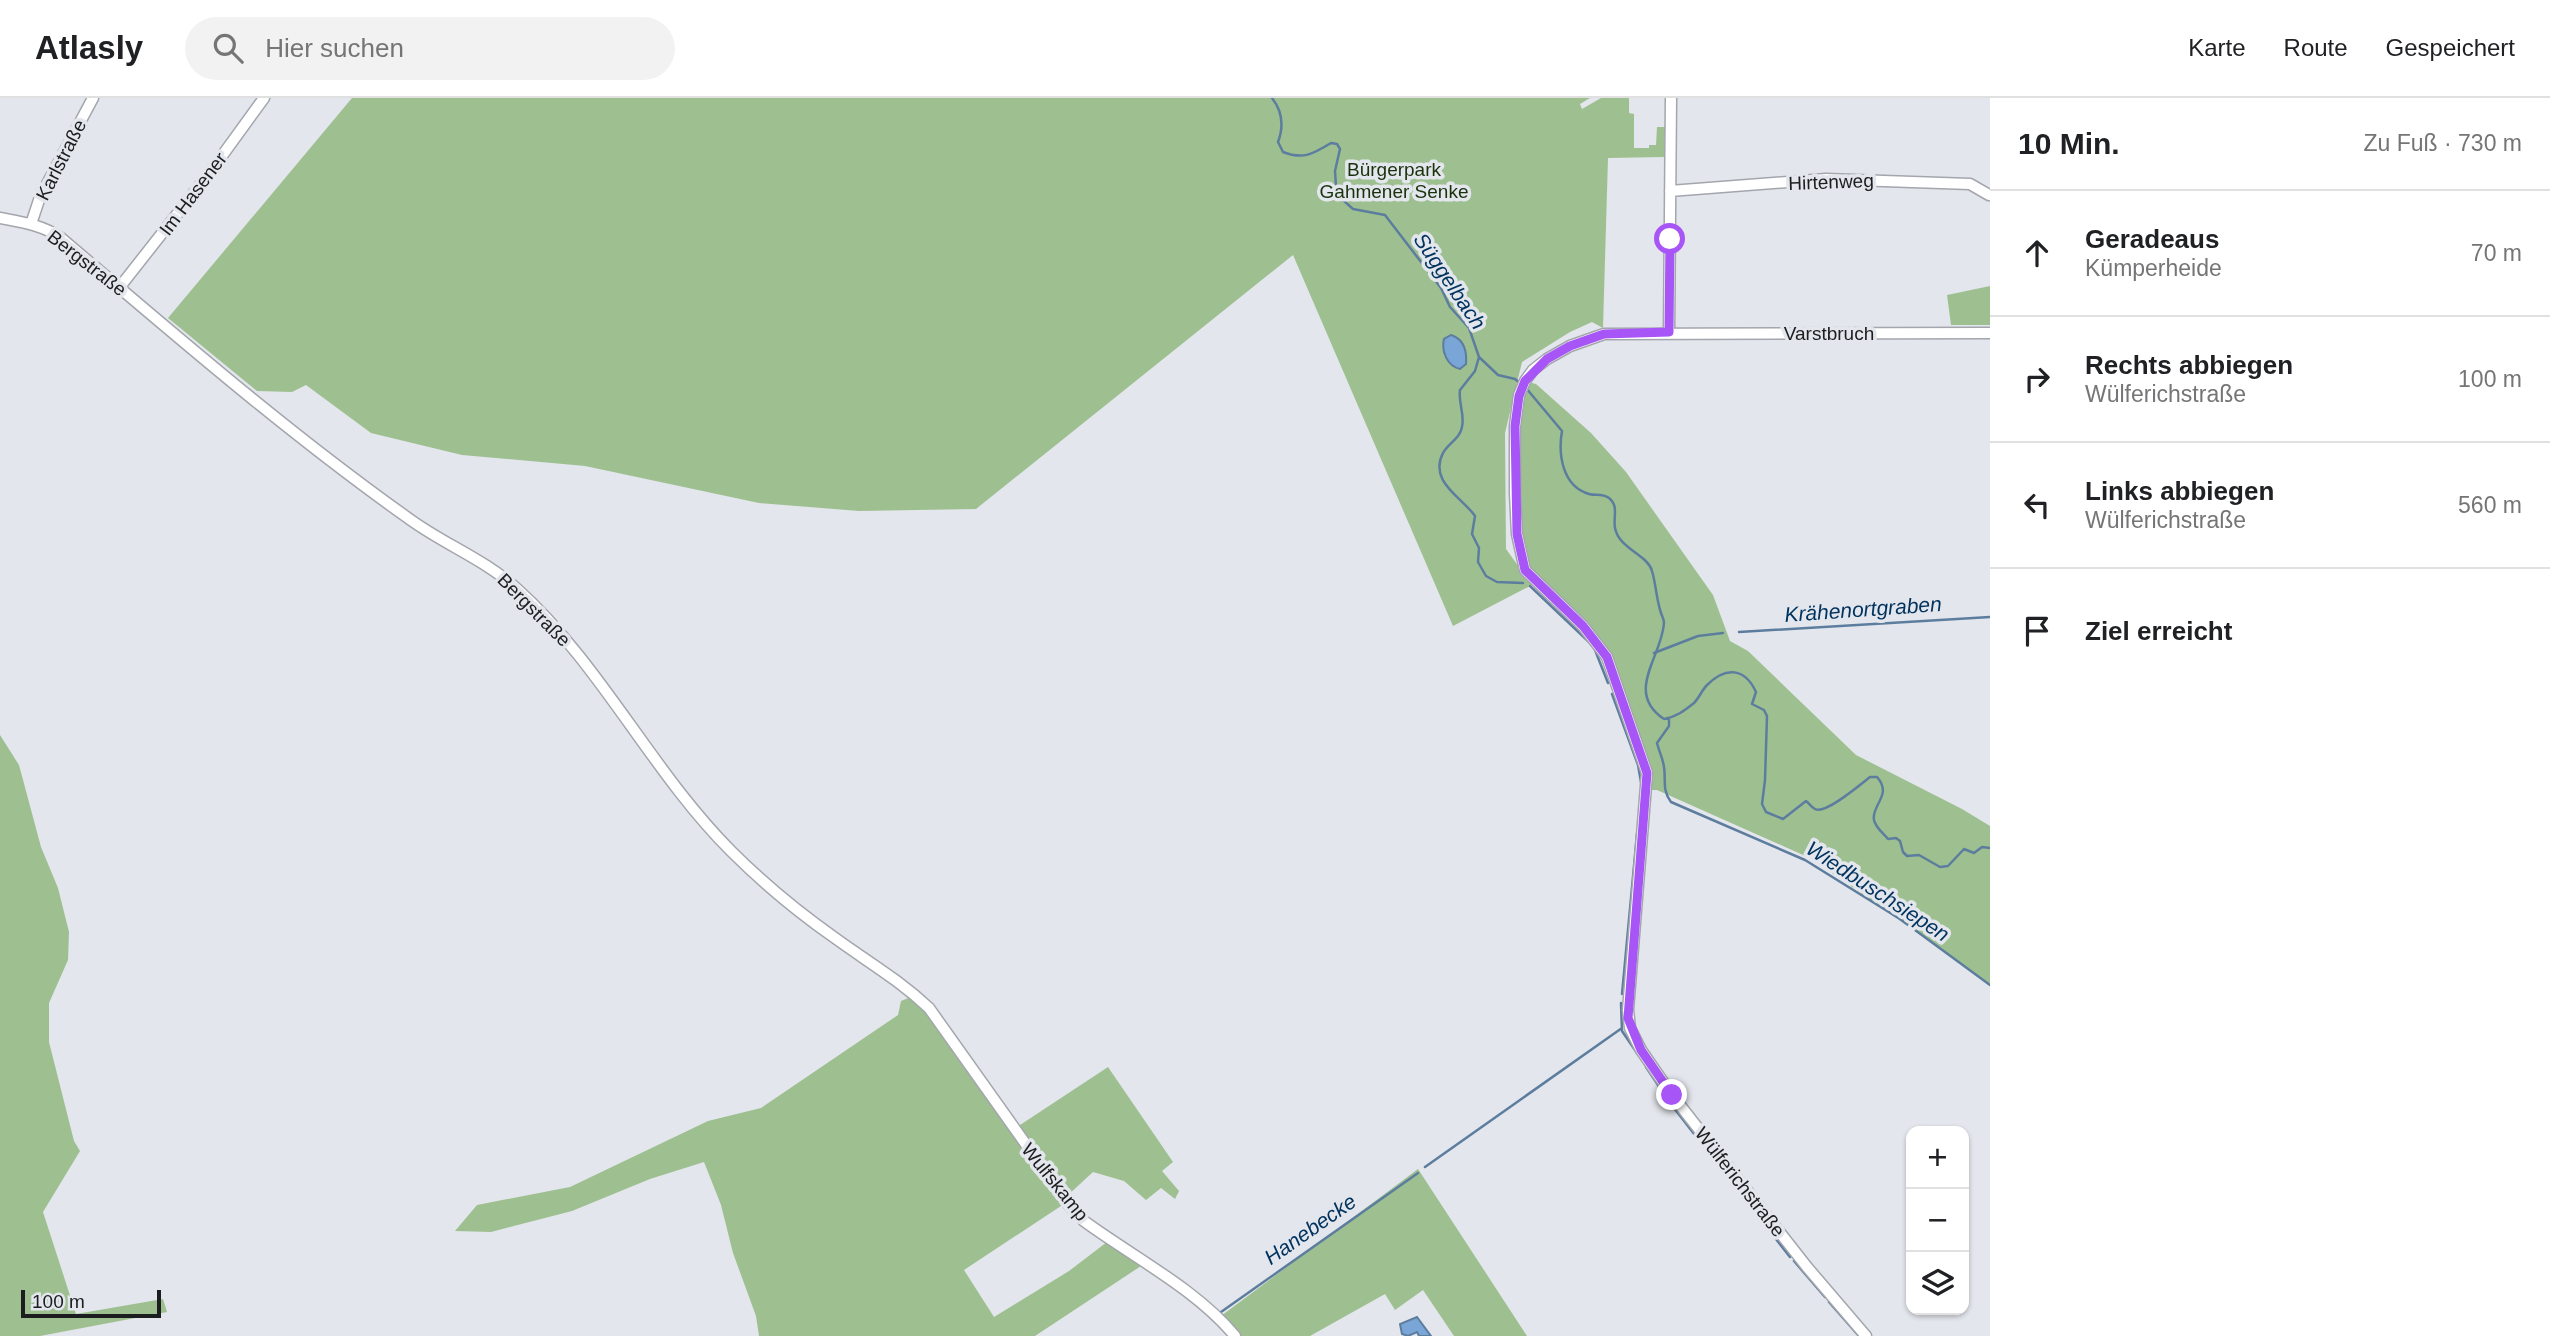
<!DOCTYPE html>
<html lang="de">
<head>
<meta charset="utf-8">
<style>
	body { margin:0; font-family:Helvetica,sans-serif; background:#f2f2f2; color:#202124 }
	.controls { position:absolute; right:21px; bottom:21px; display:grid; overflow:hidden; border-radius:14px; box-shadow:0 2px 5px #0004 }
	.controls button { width:63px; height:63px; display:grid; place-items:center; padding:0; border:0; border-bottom:2px solid #e0e0e0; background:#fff; color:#202124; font:35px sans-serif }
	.scale { position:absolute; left:21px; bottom:18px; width:140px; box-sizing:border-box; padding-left:7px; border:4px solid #1b1d1f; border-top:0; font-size:19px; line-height:24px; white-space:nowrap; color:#1b1d1f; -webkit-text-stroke:5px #e3e6ec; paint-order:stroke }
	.stop { position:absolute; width:21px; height:21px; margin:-16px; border:5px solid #a855f7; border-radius:50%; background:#fff }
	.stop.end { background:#a855f7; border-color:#fff; box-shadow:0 2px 7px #0008 }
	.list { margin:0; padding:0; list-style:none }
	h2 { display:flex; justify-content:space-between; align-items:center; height:91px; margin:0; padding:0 28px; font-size:30px }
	h2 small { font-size:23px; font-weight:400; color:#757577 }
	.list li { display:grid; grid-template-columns:46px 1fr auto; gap:21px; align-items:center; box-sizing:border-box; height:126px; padding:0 28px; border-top:2px solid #e0e0e0 }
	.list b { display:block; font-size:26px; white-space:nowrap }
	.list p { margin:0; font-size:23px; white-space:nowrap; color:#757577 }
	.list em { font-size:23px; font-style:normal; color:#757577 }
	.icon { flex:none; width:38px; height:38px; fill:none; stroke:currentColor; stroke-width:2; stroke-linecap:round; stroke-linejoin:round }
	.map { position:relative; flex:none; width:1990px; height:1238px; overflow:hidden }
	header { display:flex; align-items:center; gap:42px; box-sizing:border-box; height:98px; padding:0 35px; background:#fff; border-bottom:2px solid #e0e0e0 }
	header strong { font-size:33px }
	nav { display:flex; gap:38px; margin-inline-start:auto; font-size:24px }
	.search { width:490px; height:63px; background:#f2f2f2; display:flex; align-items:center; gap:18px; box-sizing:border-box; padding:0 24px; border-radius:38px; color:#757577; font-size:26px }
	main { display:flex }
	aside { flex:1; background:#fff }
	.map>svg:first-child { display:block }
	.green { fill:#9ec091 }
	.water { fill:#79a6d6; stroke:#5d7d9f; stroke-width:2 }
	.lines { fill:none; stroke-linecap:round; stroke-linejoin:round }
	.stream { stroke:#5d7d9f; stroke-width:2.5 }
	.minor-casing { stroke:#a3a6ac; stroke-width:13 }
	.minor { stroke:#fff; stroke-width:10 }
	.route { stroke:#a855f7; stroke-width:9 }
	.labels { text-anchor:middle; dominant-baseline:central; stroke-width:7; stroke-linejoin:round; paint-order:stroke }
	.street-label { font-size:19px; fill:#1b1d1f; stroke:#e3e6ec }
	.park-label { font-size:19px; fill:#19320c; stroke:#e3e6ec }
	.water-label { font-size:21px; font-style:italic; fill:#00325e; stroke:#e3e6ec }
</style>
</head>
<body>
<header>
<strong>Atlasly</strong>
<div class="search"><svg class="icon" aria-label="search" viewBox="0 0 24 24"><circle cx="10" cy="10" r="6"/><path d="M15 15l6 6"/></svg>Hier suchen</div>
<nav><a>Karte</a><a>Route</a><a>Gespeichert</a></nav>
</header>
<main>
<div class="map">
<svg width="1990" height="1238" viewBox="0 0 1990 1238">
	<rect width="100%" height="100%" fill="#e3e6ec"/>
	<path class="green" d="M352,0h1238l-10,6 2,5 19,-11h28v15l5,1v34h15v-3h7l1,-18h8l-1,30 -56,1 -5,170 -11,-6 -22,10 -48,30 -17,71 1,116 26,36 -79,41 -160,-371 -317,254 -117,2 -100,-8 -174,-37 -123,-11 -91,-22 -65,-48 -14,7 -35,-1 -89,-73z
		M1990,188v39h-39l-4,-30z
		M1528,284l8,2 55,49 35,39 87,123 17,46 18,10 108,104 106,54 28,17v158l-178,-125 -155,-69h-10l-40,-133 -87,-102 -5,-62 6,-96z
		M0,637l19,30 22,82 17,41 11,44 -1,28 -19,43v39l25,99 6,10 -37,61 33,102 87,-15 4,13 -127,24h-40z
		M913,898l20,24 131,184 -100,66 30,47 75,-46 38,-29 34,24 -106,70h-276l-3,-20 -23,-63 -12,-48 -17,-43 -54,17 -78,32 -81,21 -36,-1 22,-26 93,-18 138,-66 53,-13 137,-93 3,-14z
		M1108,969l65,95 -11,9 17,20 -4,8 -14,-11 -15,12 -22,-19 -31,-9 -26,24 -50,-69z
		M1418,1071l109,167h-73l-31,-46 -28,20 -10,-16 -75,42h-72l-17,-20z"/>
	<path class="water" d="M1451,237c13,4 16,16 15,29l-6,5c-13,-3 -19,-18 -16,-30z
		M1417,1219l14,19h-12l-2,-4 -9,4 -6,-2 -2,-10z"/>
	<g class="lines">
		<path class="stream" d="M1272,0c11,14 12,28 6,44l5,10c20,8 30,2 48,-9l6,1 3,5 -5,22 1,15 7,14 10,9 32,6 56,73 9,19 19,21 10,29 19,18 17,4 6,5
			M1479,259l-4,14 -15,19c-2,12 5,25 2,37 -2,12 -14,16 -19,26 -15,29 20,45 32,63l-3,18 7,14 -1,14 8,14 11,6 26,1
			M1526,290l36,43c-4,23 0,55 27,63 7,2 13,-1 20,4 10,8 4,19 6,30 4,21 33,27 37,43 4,13 4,27 9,42 1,3 3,6 3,10 -2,34 -40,69 0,96 12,-2 20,-8 30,-16 5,-5 8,-13 13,-18 19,-19 38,-17 49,7l-4,12 12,6 3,6 -2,64 -3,24 4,8 17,7 23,-18c3,2 5,6 9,8 10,6 46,-25 55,-32h7c16,18 -6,28 -3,43 1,7 10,14 14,19l8,-1 4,3 3,11 4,4 12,-1 21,12 8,-1 16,-17 10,4 8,-6 8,1
			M1530,488l59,56
			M1739,534l251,-15
			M1595,552l13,33
			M1654,555l44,-17 25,-3
			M1612,596l26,71 3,17
			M1669,620v8l-12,17c2,8 6,16 7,24 2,13 -2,24 7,35l134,58 95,59 90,66
			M1622,896l15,-160
			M1621,905l1,28 15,22
			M1646,969l24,36
			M1674,1010l24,31
			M1702,1046l31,40
			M1425,1069l197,-139
			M1737,1091l53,68
			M1794,1163l31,36
			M1829,1204l30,34
			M1221,1214l197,-139"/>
		<defs>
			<path id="minor" d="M1670,93l156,-12 144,5 19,11
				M0,120c21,4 43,7 61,20 113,96 226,194 347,280 35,26 76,41 108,70 85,76 135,183 215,263 32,32 67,61 104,87 33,24 63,41 94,70l140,197 15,16c49,36 112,68 151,115
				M31,126l9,-27 53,-99
				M119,190l92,-117 53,-73
				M1669,234l2,-234
				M1866,1238l-59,-69 -135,-172 -31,-45 -11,-22 -2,-18 19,-237 -40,-116 -24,-31 -58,-56 -8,-36 -2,-41v-67l4,-31 6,-14 8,-11 14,-11 23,-13 34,-12 386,-1"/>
		</defs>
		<use href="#minor" class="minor-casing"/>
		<use href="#minor" class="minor"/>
	</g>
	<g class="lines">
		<path class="route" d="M1670,141l-1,93 -65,2 -34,12 -23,13 -22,22 -6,15 -4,30 2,108 8,36 58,56 24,31 40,116 -19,245 13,32 31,45"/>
	</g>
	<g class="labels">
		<g class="street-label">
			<text transform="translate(61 62) rotate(-63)">Karlstraße</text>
			<text transform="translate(1831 84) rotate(-2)">Hirtenweg</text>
			<text transform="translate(193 96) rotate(-53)">Im Hasener</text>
			<text transform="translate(87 165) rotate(38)">Bergstraße</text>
			<text x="1829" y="235">Varstbruch</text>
			<text transform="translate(534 512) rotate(45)">Bergstraße</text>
			<text transform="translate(1055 1084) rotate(51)">Wulfskamp</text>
			<text transform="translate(1740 1084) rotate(52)">Wülferichstraße</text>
		</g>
		<g class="park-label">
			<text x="1394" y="71">Bürgerpark<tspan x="1394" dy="22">Gahmener Senke</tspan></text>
		</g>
		<g class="water-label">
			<text transform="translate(1450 183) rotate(56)">Süggelbach</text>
			<text transform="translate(1863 511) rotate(-4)">Krähenortgraben</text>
			<text transform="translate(1878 793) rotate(33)">Wiedbuschsiepen</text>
			<text transform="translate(1310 1131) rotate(-35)">Hanebecke</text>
		</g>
	</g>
</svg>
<div class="controls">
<button>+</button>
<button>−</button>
<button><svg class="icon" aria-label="layers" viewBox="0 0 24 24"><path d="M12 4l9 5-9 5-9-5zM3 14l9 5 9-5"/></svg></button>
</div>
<div class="scale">100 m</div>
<div class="stop" style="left:1670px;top:141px"></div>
<div class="stop end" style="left:1672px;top:997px"></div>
</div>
<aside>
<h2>10 Min.<small>Zu Fuß · 730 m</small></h2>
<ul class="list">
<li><svg class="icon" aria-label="ahead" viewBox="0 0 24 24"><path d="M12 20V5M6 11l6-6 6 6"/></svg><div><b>Geradeaus</b><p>Kümperheide</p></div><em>70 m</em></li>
<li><svg class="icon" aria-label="right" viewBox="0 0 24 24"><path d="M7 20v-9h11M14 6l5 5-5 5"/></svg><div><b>Rechts abbiegen</b><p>Wülferichstraße</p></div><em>100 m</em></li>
<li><svg class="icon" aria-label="left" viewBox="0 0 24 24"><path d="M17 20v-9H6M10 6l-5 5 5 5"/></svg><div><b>Links abbiegen</b><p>Wülferichstraße</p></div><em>560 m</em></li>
<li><svg class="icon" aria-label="arrive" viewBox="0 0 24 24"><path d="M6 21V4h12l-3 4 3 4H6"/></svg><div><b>Ziel erreicht</b></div></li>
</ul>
</aside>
</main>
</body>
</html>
